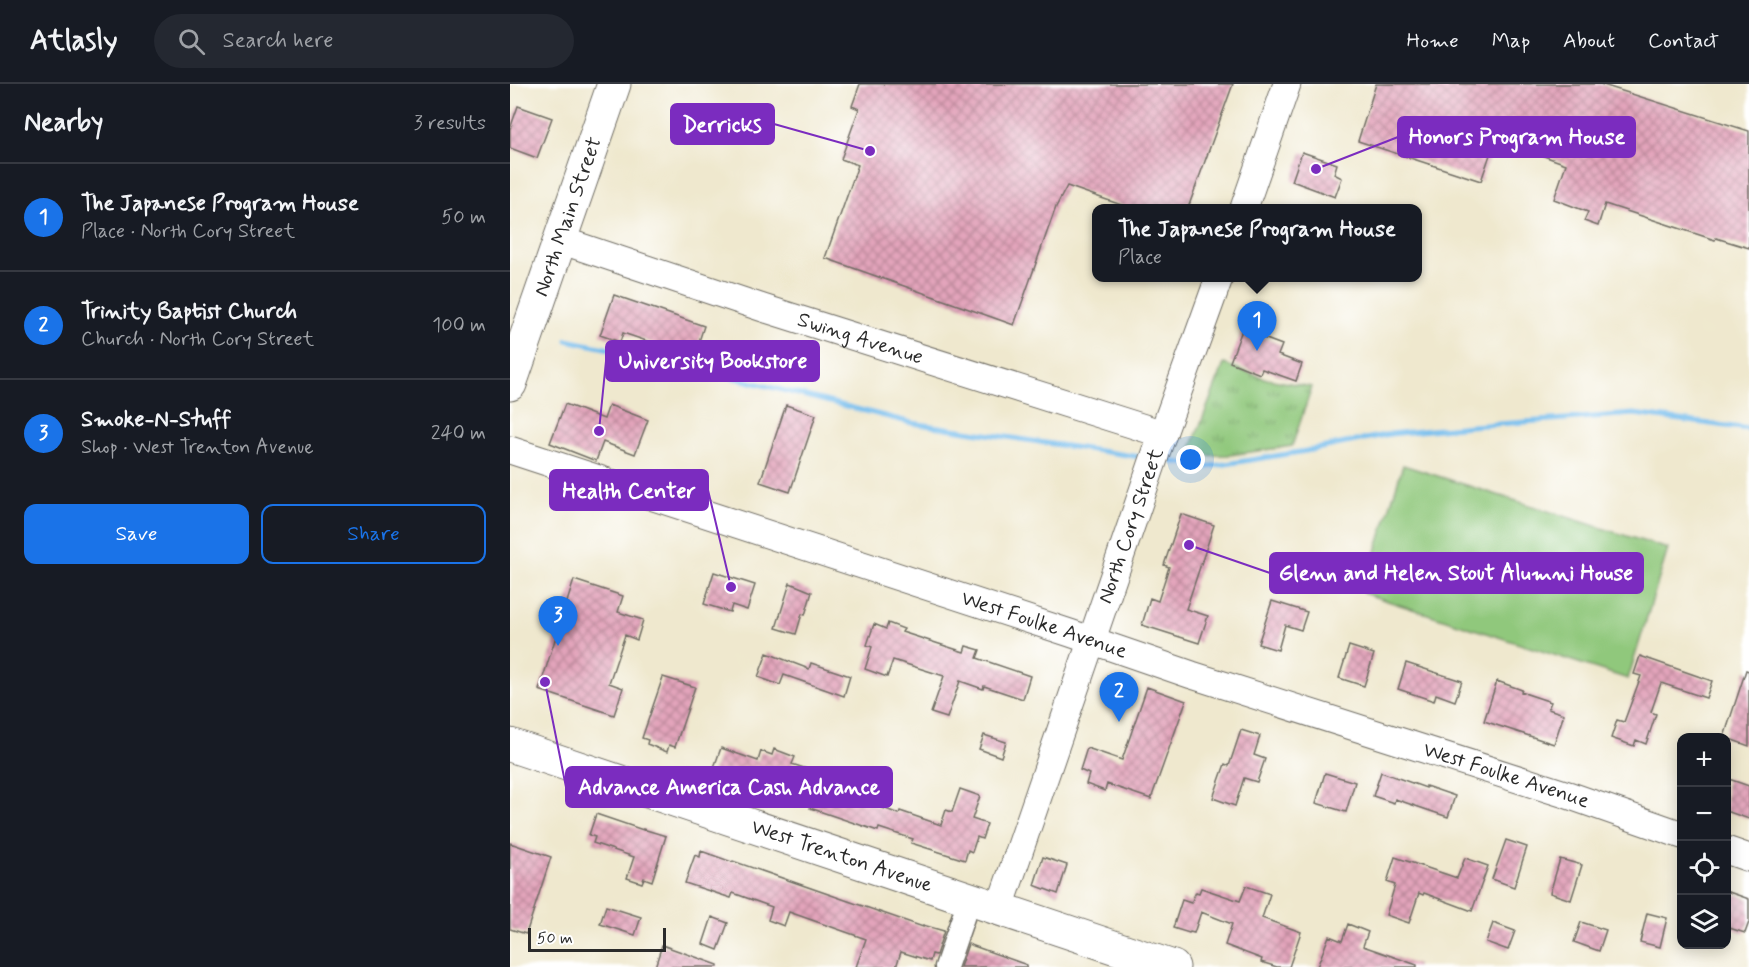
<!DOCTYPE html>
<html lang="en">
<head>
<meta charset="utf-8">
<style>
	body { margin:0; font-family:Mynerve,sans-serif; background:#242831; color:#f1f3f6 }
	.controls { position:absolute; right:18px; bottom:18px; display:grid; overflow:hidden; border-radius:12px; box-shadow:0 3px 15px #0003 }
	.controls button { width:54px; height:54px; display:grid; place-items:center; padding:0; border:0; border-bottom:2px solid #363941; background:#171b24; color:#f1f3f6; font:30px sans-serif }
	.scale { position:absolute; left:18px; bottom:15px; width:138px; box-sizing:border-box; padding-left:6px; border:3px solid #2b2b2b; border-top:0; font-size:16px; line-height:21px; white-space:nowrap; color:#2b2b2b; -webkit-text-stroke:4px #fff; paint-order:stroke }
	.you { position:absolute; left:681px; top:376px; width:21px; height:21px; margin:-15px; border:4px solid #fff; border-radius:50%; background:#1a73e8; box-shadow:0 0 0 9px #1a73e833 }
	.badge { display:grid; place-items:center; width:39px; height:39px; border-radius:50%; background:#1a73e8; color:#fff; font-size:20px; font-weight:700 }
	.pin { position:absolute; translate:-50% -50px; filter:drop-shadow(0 2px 3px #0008) }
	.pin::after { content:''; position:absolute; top:32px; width:21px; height:18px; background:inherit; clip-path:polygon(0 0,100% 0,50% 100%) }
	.popup { position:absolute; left:582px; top:120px; width:330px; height:78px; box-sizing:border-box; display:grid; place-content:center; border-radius:12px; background:#171b24; filter:drop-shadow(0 2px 4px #0005); font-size:20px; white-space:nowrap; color:#9ea1a6 }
	.popup b { font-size:22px; color:#f1f3f6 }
	.popup::after { content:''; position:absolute; left:50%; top:100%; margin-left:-12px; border:12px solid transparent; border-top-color:#171b24 }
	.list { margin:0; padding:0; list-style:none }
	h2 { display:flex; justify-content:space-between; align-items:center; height:78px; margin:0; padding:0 24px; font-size:26px }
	h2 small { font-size:20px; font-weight:400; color:#9ea1a6 }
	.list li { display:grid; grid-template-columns:39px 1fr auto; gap:18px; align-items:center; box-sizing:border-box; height:108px; padding:0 24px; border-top:2px solid #363941 }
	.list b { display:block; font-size:22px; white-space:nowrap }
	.list p { margin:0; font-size:20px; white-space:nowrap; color:#9ea1a6 }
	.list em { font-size:20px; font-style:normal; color:#9ea1a6 }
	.actions { display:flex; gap:12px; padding:18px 24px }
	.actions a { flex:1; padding:14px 0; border:2px solid #1a73e8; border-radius:12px; text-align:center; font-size:21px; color:#1a73e8 }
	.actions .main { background:#1a73e8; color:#fff }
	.icon { flex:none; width:33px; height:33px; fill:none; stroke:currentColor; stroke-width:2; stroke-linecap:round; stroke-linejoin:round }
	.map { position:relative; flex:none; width:1239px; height:883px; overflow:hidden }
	header { display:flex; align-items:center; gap:36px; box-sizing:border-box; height:84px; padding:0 30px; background:#171b24; border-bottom:2px solid #363941 }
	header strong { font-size:28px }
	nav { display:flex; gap:33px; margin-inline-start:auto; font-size:21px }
	.search { width:420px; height:54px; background:#242831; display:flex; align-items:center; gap:15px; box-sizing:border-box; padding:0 21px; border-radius:33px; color:#9ea1a6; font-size:22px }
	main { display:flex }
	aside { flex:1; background:#171b24 }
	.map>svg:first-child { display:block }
	.park { fill:url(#park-tufts); stroke:#5e7a54; stroke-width:1.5 }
	.pitch { fill:#90c87c; stroke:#5e7a54; stroke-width:1.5 }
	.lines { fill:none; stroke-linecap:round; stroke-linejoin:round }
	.stream { stroke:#75bded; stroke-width:5 }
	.building { fill:url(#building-cross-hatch) }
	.minor-casing { stroke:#706d64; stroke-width:25 }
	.tertiary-casing { stroke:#706d64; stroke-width:29 }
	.primary-casing { stroke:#706d64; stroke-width:35 }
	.minor { stroke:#fff; stroke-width:22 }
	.tertiary { stroke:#fff; stroke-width:27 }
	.primary { stroke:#fff; stroke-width:33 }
	.labels { text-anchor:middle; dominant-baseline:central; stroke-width:5; stroke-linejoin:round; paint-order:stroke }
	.street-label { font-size:21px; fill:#2b2b2b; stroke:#fff }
	.leader { fill:none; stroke:#7b2cbf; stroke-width:2 }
	.callout-dot { fill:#7b2cbf; stroke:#fff; stroke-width:2 }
	.callout { fill:#7b2cbf; stroke:#7b2cbf; stroke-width:2 }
	.callout-label { font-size:22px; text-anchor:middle; font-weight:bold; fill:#fff }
</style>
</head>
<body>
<header>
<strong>Atlasly</strong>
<div class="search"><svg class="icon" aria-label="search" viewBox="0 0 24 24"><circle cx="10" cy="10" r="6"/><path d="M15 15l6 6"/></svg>Search here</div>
<nav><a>Home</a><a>Map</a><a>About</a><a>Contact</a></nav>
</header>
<main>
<aside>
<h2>Nearby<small>3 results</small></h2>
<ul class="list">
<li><span class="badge">1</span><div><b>The Japanese Program House</b><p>Place · North Cory Street</p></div><em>50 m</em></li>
<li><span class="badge">2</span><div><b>Trinity Baptist Church</b><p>Church · North Cory Street</p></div><em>100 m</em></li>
<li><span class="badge">3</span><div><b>Smoke-N-Stuff</b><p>Shop · West Trenton Avenue</p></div><em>240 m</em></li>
</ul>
<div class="actions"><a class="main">Save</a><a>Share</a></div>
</aside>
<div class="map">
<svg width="1239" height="883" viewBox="0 0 1239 883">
	<defs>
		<pattern id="park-tufts" width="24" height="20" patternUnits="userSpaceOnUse" patternTransform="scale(1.5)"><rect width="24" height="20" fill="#90c87c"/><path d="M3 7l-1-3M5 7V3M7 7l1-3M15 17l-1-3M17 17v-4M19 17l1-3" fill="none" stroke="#76a366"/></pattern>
		<pattern id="building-cross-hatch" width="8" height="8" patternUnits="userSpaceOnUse" patternTransform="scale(1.5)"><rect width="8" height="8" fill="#e3a4bb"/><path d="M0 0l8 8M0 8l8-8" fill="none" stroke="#b88698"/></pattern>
	</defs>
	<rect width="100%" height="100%" fill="#fff"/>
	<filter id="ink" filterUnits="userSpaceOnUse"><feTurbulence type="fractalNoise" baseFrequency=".0167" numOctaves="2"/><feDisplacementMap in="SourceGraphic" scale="12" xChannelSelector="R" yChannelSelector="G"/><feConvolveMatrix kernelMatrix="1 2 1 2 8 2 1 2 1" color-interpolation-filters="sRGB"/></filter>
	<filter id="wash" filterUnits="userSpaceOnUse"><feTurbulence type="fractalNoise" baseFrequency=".008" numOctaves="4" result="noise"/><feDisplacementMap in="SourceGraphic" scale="24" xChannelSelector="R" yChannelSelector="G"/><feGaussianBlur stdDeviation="1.35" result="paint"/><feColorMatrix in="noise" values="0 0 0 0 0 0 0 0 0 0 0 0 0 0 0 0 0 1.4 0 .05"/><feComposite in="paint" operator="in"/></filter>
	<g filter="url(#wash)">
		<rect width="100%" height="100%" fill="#efe8ce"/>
		<path class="park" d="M714,280l43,15 45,8 -20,59 -62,9 -42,1z"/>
		<path class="pitch" d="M893,381l265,84 -40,130 -265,-86z"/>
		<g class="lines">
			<path class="stream" d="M57,256l109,23 236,60 235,35
				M652,376l45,7 99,-16 84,-17 80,-8 164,-12 115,15"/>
		</g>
		<g id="blocks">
			<path class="building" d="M350,0h373l-45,124h-58l-63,-22 -11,21 -42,118 -189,-67 33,-93 -17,-6 18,-50 -7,-3z
				M866,0h224l149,47v117l-33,-10 -1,2 -110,-36 -7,22 -14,-5 4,-9 -34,-13 12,-35 -50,-18 -3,7 -20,-7 -12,35 -123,-40z
				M8,22l34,12 -15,40 -27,-10v-19z
				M792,68l35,12 -3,10 8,4 -7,19 -43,-16z
				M104,211l90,31 -10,31 -71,-24 -3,9 -20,-7z
				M732,246l40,15 -4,10 24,9 -6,17 -34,-12 -2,5 -30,-12z
				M55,320l39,15 5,-14 39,15 -13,34 -32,-12 -7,19 -46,-18z
				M276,321l30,10 -26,77 -30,-10z
				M671,430l33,11 -28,84 22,7 -9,27 -57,-18 8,-27 8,3 11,-34 -5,-2z
				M204,488l41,13 -8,25 -15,-5 -2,7 -26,-8z
				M64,496l49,16 -5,16 25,8 -6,20 -12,-5 -16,48 14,5 -9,27 -75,-25z
				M280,499l22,9 -7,23 -3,-1 -6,20 -20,-6z
				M762,517l35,11 -6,18 -16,-5 -7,25 -20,-6z
				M378,539l16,6 -2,3 62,20 2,-6 14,4 -3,8 53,18 -7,23 -39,-13 -1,3 -23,-8 -13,37 -16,-5 13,-37 -51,-16 -6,17 -22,-8 7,-22 -5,-2 7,-21 12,5z
				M839,562l25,8 -10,32 -25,-8z
				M257,569l42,16 2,-6 39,13 -6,20 -60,-21 -4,10 -22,-8z
				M1130,572l72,25 -6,17 -45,-15 -10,29 5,2 -10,30 -10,-4 -2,6 -23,-8 6,-18 7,2 17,-46 -7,-2z
				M896,579l56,18 -7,20 -19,-7 -2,7 -36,-12z
				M1236,586l3,1v75l-25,-9z
				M153,593l32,10 -20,60 -6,-2 -2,7 -20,-8 1,-4 -6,-2z
				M987,597l25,9 -1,2 30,10 -3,7 16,5 -10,30 -70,-23z
				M637,603l39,14 -35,98 -44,-15 -2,7 -19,-7 3,-10 -9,-4 7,-22 35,12z
				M731,646l19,6 -6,19 11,4 -8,23 -13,-4 -9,28 -22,-8 12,-34 4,2z
				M474,651l22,7 -5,15 -22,-8z
				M211,664l37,13 3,-10 11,4 2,-6 21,8 -3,7 54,18 -4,11 57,21 1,-3 41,14 5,-15 6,2 8,-23 20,7 -8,23 15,5 -5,15 -5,-2 -5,15 -4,-2 -3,10 -54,-17 2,-4 -34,-11 -1,3 -68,-23 4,-11 -30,-10 -4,10 -68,-24z
				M871,688l45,16v-2l29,10 -7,21 -53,-18 -1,4 -21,-7z
				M815,689l30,9 -9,30 -30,-9z
				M1216,694l23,8v33l-23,-8z
				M86,730l47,16v-1l23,7 -14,45 -8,-3 -2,5 -15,-5 7,-21 -41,-14 2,-6 -6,-2z
				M996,756l21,7 -13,40 -22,-8z
				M0,759l41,14 -25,77 -16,-5z
				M191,767l31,11 1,-1 190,66v-2l21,6 -8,24 -4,-1 -2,7 -29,-9 -5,15h-40l10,-28 -77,-27 -5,14 -16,-6 4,-13 -39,-14 -2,5 -46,-15 10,-28 5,2z
				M533,773l24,8 -9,29 -24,-9z
				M885,773l62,21 8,-20 23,8 -16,45 -48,-18 -1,2 -4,-2 -10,30 -23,-8 9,-30 -8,-3z
				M1050,775l22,6 -11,35 -21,-7z
				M736,802l24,8 -8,24 39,14 -12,35h-12l-16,-5 1,-3 -37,-14 7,-21 -31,-12 -7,21 -4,-1 -1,1 -16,-5 9,-28 9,3 5,-11 3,1 2,-5 39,13z
				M1216,807l23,8v23l-4,11 -19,-6z
				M96,822l35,11 -6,18 -35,-11z
				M1137,829l20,5 -7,29 -20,-5z
				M202,833l16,6 -10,27 -15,-6z
				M1071,838l25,8 -7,21 -25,-9z
				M983,839l22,8 -7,19 -22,-8z
				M838,840l20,8 -5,14 54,19v2h-100l12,-31 13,5z
				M458,860l59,21v2h-67z
				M152,861l56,20v2h-63z"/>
		</g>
	</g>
	<g filter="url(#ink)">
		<use href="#blocks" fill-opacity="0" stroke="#706d64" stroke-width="1.5"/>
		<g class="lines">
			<defs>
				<path id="minor" d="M436,883l23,-67"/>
				<g id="tertiary">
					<path d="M734,124l43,-124"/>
					<path id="s1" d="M50,156l203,68 400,126"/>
					<path id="s2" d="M0,366l560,183 122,42 376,120 114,40"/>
					<path d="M1216,766l23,8"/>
					<path id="s3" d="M489,826l158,-460 62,-172"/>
				</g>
				<g id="primary">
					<path id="s4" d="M0,300l104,-300"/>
					<path id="s5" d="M0,661l663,222"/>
				</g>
			</defs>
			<use href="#minor" class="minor-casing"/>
			<use href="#tertiary" class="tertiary-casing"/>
			<use href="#primary" class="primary-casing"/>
			<use href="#minor" class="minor"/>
			<use href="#tertiary" class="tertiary"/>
			<use href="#primary" class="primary"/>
		</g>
	</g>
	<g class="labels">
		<g class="street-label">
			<text stroke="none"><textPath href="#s4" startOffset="177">North Main Street</textPath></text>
			<text stroke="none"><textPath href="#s1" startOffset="316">Swing Avenue</textPath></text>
			<text stroke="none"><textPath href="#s3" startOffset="406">North Cory Street</textPath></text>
			<text stroke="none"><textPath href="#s2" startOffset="562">West Foulke Avenue</textPath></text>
			<text stroke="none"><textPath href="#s2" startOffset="1048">West Foulke Avenue</textPath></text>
			<text stroke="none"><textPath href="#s5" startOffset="350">West Trenton Avenue</textPath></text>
		</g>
	</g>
	<path class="leader" d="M360 67L264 40M806 85L888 53M89 347L96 277M221 503L198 406M679 461L760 489M35 598L56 703"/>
	<g class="callout-dot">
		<circle cx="360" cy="67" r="6"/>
		<circle cx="806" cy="85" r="6"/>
		<circle cx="89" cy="347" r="6"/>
		<circle cx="221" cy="503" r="6"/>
		<circle cx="679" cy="461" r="6"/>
		<circle cx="35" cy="598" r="6"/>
	</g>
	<g class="callout">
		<rect x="161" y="20" width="103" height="40" rx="6"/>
		<rect x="888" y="33" width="237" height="40" rx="6"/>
		<rect x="96" y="257" width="213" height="40" rx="6"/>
		<rect x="40" y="386" width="158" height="40" rx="6"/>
		<rect x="760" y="469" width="373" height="40" rx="6"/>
		<rect x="56" y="683" width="326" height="40" rx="6"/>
	</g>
	<g class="callout-label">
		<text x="212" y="48">Derricks</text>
		<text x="1007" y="60">Honors Program House</text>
		<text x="203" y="284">University Bookstore</text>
		<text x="119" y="414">Health Center</text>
		<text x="946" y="496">Glenn and Helen Stout Alumni House</text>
		<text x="219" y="710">Advance America Cash Advance</text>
	</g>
</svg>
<div class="controls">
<button>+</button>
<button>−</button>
<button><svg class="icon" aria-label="locate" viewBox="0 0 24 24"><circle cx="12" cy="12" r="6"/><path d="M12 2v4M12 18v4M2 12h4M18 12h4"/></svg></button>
<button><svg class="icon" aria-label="layers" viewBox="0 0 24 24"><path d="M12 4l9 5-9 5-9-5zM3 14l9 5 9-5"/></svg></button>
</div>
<div class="scale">50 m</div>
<div class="you"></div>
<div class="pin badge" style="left:747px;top:267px">1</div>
<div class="popup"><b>The Japanese Program House</b>Place</div>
<div class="pin badge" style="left:609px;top:638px">2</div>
<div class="pin badge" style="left:48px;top:562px">3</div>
</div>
</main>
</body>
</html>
